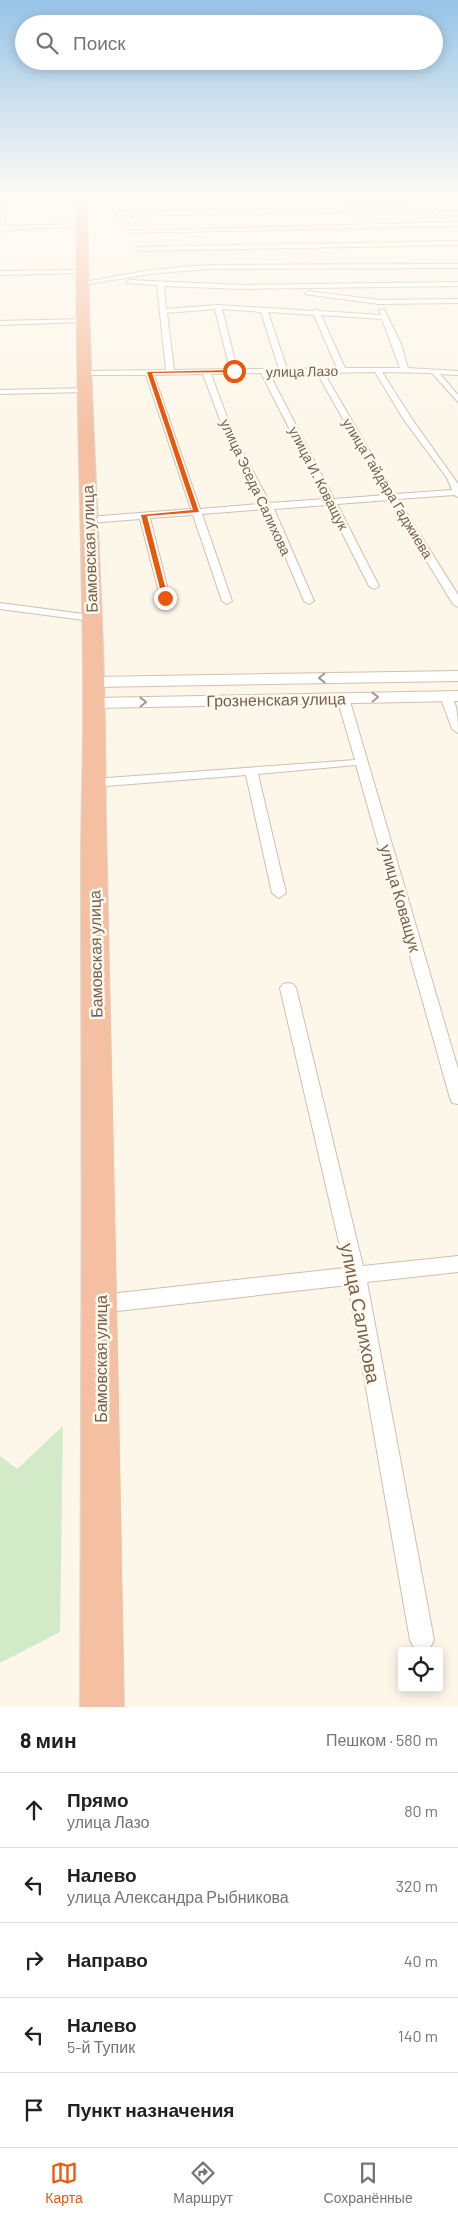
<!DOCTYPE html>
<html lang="ru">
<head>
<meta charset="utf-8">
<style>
	body { margin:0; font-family:Barlow,sans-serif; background:#f6f6f6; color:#202124 }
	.controls { position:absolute; right:15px; bottom:15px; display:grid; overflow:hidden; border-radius:5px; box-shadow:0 2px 12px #0003 }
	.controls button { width:45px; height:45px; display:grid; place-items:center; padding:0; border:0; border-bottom:1px solid #e0e0e0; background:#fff; color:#202124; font:25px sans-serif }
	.stop { position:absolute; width:15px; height:15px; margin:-11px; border:4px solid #ea580c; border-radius:50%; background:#fff }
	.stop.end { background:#ea580c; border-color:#fff; box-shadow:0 1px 5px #0008 }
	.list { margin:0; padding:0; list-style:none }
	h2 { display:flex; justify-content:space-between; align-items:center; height:65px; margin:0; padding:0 20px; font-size:21px }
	h2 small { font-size:16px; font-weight:400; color:#757577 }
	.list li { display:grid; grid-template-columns:32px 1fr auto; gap:15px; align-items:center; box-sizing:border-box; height:75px; padding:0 20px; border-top:1px solid #e0e0e0 }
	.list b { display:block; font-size:19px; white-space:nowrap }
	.list p { margin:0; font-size:16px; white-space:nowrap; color:#757577 }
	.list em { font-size:16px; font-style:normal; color:#757577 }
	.icon { flex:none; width:28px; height:28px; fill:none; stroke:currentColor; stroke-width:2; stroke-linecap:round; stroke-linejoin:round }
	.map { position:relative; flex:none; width:458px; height:1707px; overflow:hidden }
	.search { position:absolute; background:#fff; box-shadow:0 2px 12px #0003; left:15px; right:15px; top:15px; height:55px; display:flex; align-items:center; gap:12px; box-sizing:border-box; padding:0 18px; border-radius:28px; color:#757577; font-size:19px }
	.sheet { height:440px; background:#fff }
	nav { display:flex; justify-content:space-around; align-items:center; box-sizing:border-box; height:70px; border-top:1px solid #e0e0e0; background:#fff; font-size:14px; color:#757577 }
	nav a { display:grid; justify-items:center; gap:2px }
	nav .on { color:#ea580c }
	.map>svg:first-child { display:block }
	.green { fill:#d2eac7 }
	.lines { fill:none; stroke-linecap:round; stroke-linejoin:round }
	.street-casing { stroke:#cfbfae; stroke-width:2 }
	.secondary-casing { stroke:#d1c0ac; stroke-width:2 }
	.highway-casing { stroke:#dcd5d0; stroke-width:2 }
	.street { fill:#fff; fill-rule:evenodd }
	.secondary { fill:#fff; fill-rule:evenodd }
	.highway { fill:#f5bfa1; fill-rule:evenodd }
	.oneway { stroke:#a7978b }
	.route { fill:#ea580c }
	.labels { text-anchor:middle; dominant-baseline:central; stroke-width:5; stroke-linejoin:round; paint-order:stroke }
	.far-street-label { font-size:14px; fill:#775f4c; stroke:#fffaef }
	.street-label { font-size:16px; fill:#775f4c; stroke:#fffaef }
	.near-street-label { font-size:19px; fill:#775f4c; stroke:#fffaef }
</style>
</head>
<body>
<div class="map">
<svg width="458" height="1707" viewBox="0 0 458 1707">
	<rect width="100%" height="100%" fill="#fcf7e9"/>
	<path class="green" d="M63,1426l-3,206 -60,31v-207l17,13z"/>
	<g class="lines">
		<defs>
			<path id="street" d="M3,195h5l-4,31 78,-2 3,2 -82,4 -3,3z
				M106,195h121l-117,4 11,13 307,-5 -8,-12h5l9,12 24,-1v4h-21l3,4 -3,2 -6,-6 -308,6 6,7 -3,2 -22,-26 -27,-1z
				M458,222v4l-328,7 -3,-2z
				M458,241v4l-321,6 -3,-2 3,-2z
				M458,264v4l-251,1 -57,5 -68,11 -3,-2 71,-13 57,-5z
				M84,270l-2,3 -82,2v-4z
				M129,280l113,5 216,-3v4l-216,3 -78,-3 2,23 52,-4 95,6 3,-2 3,2 62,4 -2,-5 5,-1 17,35 7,24 50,3v4l-18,-1 18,21v7l-26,-29 -50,-1 30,47 46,65v13l-4,-2 -56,4 60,96v12l-5,-3 -64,-104 -52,4 42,82 -5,3 -5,-3 -41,-81 -54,4 40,92 -5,3 -5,-3 -39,-92 -63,5 30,87 -5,3 -5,-3 -29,-86 -43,3 20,80 -1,2h-8l-21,-81 -52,4 -5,-3 5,-3 103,-8 -45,-134h-61l-4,-2 4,-2 81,-1 -9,-85 -30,-2zM215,309l15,60 -56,1 -7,-57zM222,309l39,3 18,57h-42zM268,312l46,3 23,53 -50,1zM321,315l61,4 18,49h-55zM375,372l29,48 43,58 5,12 -57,4 -71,-121zM261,373l64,126 -55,4 -36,-67 -23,-62zM269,373h48l69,122 -52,4zM203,374l23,62 34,68 -60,5 -46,-134z
				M307,291l72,9 79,-1v4l-79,1 -74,-10z
				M83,319l-2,3 -81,3v-4z
				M88,388v4h-3l-85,2v-4z
				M0,603l91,12 5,3 -5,3 -91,-12z
				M446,692c12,4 12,30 12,41l-6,-4 -12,-33z
				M343,694l6,4 109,371v35l-6,-1 -2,-5 -94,-333 -98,9 28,119 -7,5 -7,-5 -26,-118 -153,12 -6,-4 6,-4 262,-19 -18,-62z
				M288,983l5,1 3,4 67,278 95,-10v16l-91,10 67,358 -4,8 -5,3 -11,-3 -4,-8 -62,-355 -248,28 -7,-3 -3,-6 3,-6 7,-3 245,-27 -65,-280 3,-4z"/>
			<path id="secondary" d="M458,671v10l-364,6 -6,-1 -2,-4 2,-4 6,-1z
				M458,691v10l-364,7 -6,-1 -3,-4 3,-4 6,-1z"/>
			<path id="highway" d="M81,195h10l-4,6c1,159 12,318 17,477 2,63 1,126 3,189 7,280 13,560 17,840h-44c2,-280 2,-560 1,-840 0,-63 3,-126 2,-189 -1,-159 -9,-318 -6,-477z"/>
		</defs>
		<use href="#street" class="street-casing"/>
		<use href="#secondary" class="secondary-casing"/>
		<use href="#highway" class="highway-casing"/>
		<use href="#street" class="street"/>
		<use href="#secondary" class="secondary"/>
		<use href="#highway" class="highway"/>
	</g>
	<defs><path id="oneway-chevron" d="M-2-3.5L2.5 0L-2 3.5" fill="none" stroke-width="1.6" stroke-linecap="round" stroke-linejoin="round" transform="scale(1.25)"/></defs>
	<g class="oneway">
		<use href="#oneway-chevron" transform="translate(322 678) rotate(179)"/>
		<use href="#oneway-chevron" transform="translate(375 697) rotate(-1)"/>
		<use href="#oneway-chevron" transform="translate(143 702) rotate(-1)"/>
	</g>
	<linearGradient id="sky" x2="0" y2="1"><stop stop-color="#97c4e7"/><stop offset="0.45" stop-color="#fefbf5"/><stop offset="1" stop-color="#fefbf5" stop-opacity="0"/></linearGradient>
	<rect width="458" height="434" fill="url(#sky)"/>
	<path class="route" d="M234,370l1,2 -83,1 47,139 -52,4 21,82 -5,2 -22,-85 52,-5 -46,-138z"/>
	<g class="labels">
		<g class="far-street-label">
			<text transform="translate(302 371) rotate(-1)">улица Лазо</text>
			<text transform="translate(319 478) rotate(63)">улица И. Коващук</text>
			<text transform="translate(256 487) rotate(65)">улица Эседа Салихова</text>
			<text transform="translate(388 488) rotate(59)">улица Гайдара Гаджиева</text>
		</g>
		<g class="street-label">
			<text transform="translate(89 549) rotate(-92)">Бамовская улица</text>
			<text transform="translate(276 699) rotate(-1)">Грозненская улица</text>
			<text transform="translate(401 898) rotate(74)">улица Коващук</text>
			<text transform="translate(95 954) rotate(-91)">Бамовская улица</text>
			<text transform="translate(100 1359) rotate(-90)">Бамовская улица</text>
		</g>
		<g class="near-street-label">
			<text transform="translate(361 1313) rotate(79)">улица Салихова</text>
		</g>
	</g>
</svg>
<div class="controls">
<button><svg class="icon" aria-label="locate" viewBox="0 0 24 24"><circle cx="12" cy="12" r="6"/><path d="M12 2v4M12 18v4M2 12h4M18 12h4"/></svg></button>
</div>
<div class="stop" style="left:234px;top:371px"></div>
<div class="stop end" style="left:165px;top:598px"></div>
<div class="search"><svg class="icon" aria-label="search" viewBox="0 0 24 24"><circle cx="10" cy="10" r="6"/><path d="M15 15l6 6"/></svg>Поиск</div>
</div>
<section class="sheet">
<h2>8 мин<small>Пешком · 580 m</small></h2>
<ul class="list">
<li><svg class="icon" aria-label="ahead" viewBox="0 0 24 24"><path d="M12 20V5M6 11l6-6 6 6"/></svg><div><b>Прямо</b><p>улица Лазо</p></div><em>80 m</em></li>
<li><svg class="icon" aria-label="left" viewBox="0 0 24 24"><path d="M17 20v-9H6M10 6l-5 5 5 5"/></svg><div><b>Налево</b><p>улица Александра Рыбникова</p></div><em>320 m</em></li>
<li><svg class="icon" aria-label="right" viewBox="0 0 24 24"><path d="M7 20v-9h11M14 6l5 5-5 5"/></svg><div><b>Направо</b></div><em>40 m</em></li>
<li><svg class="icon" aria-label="left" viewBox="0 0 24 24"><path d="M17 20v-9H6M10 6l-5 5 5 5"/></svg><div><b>Налево</b><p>5-й Тупик</p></div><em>140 m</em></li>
<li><svg class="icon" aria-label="arrive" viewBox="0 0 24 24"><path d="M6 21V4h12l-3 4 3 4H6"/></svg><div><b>Пункт назначения</b></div></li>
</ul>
</section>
<nav>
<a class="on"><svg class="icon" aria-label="map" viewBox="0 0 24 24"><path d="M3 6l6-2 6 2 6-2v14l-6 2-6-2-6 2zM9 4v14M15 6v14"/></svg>Карта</a>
<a><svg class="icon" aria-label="directions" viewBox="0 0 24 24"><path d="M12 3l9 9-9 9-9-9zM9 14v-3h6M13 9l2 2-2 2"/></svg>Маршрут</a>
<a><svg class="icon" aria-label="saved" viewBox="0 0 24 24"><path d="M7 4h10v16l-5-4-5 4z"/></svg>Сохранённые</a>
</nav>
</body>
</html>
